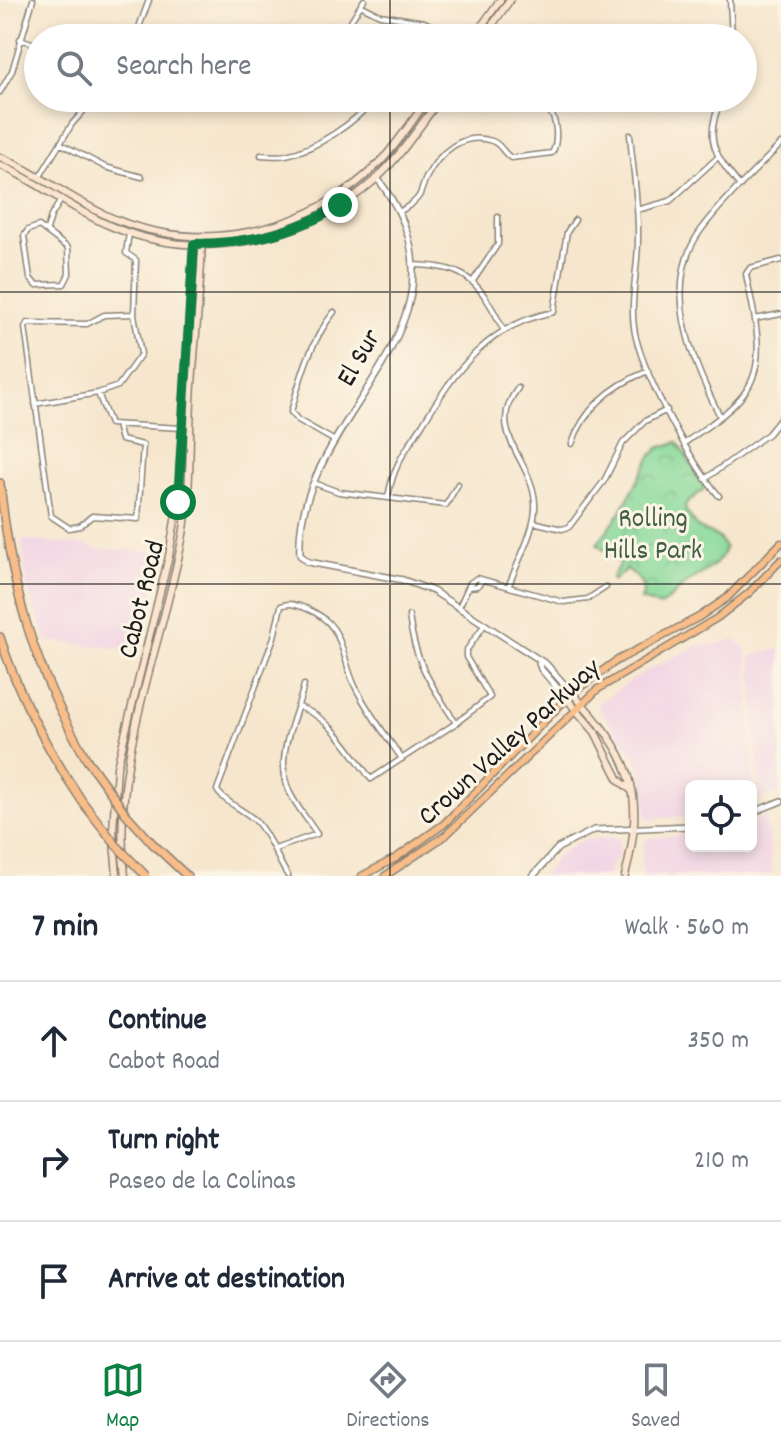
<!DOCTYPE html>
<html lang="en">
<head>
<meta charset="utf-8">
<style>
	body { margin:0; font-family:Dekko,sans-serif; background:#f6f6f7; color:#1f2937 }
	.controls { position:absolute; right:24px; bottom:24px; display:grid; overflow:hidden; border-radius:12px; box-shadow:0 4px 12px #0003 }
	.controls button { width:72px; height:72px; display:grid; place-items:center; padding:0; border:0; border-bottom:2px solid #e0e1e3; background:#fff; color:#1f2937; font:40px sans-serif }
	.stop { position:absolute; width:24px; height:24px; margin:-18px; border:6px solid #0b8043; border-radius:50%; background:#fff }
	.stop.end { background:#0b8043; border-color:#fff; box-shadow:0 2px 8px #0008 }
	.list { margin:0; padding:0; list-style:none }
	h2 { display:flex; justify-content:space-between; align-items:center; height:104px; margin:0; padding:0 32px; font-size:34px }
	h2 small { font-size:26px; font-weight:400; color:#747a83 }
	.list li { display:grid; grid-template-columns:52px 1fr auto; gap:24px; align-items:center; box-sizing:border-box; height:120px; padding:0 32px; border-top:2px solid #e0e1e3 }
	.list b { display:block; font-size:30px; white-space:nowrap }
	.list p { margin:0; font-size:26px; white-space:nowrap; color:#747a83 }
	.list em { font-size:26px; font-style:normal; color:#747a83 }
	.icon { flex:none; width:44px; height:44px; fill:none; stroke:currentColor; stroke-width:2; stroke-linecap:round; stroke-linejoin:round }
	.map { position:relative; flex:none; width:781px; height:876px; overflow:hidden }
	.search { position:absolute; background:#fff; box-shadow:0 4px 12px #0003; left:24px; right:24px; top:24px; height:88px; display:flex; align-items:center; gap:20px; box-sizing:border-box; padding:0 28px; border-radius:44px; color:#747a83; font-size:30px }
	.sheet { height:464px; background:#fff }
	nav { display:flex; justify-content:space-around; align-items:center; box-sizing:border-box; height:112px; border-top:2px solid #e0e1e3; background:#fff; font-size:22px; color:#747a83 }
	nav a { display:grid; justify-items:center; gap:4px }
	nav .on { color:#0b8043 }
	.map>svg:first-child { display:block }
	.built { fill:#f0d0e5 }
	.park { fill:url(#park-crowns); stroke:#517a5a; stroke-width:2 }
	.lines { fill:none; stroke-linecap:round; stroke-linejoin:round }
	.minor-casing { stroke:#898174; stroke-width:7 }
	.tertiary-casing { stroke:#898174; stroke-width:8 }
	.secondary-casing { stroke:#898174; stroke-width:9 }
	.primary-casing { stroke:#898174; stroke-width:9 }
	.motorway-casing { stroke:#898174; stroke-width:10 }
	.minor { stroke:#fff; stroke-width:4 }
	.tertiary { stroke:#fff; stroke-width:5 }
	.secondary { stroke:#fce5cf; stroke-width:6 }
	.primary { stroke:#f8bd88; stroke-width:6 }
	.motorway { stroke:#f8bd88; stroke-width:7 }
	.motorway-bridge-casing { stroke:#898174; stroke-width:10; stroke-linecap:butt }
	.motorway-bridge { stroke:#f8bd88; stroke-width:7 }
	.route { stroke:#0b8043; stroke-width:10 }
	.grid { fill:none; stroke:#1c1c1c; stroke-width:2; stroke-opacity:0.55 }
	.labels { text-anchor:middle; dominant-baseline:central; stroke-width:6; stroke-linejoin:round; paint-order:stroke }
	.street-label { font-size:28px; fill:#1c1c1c; stroke:#fcf5e5 }
	.park-label { font-size:28px; fill:#415e48; stroke:#fcf5e5 }
</style>
</head>
<body>
<div class="map">
<svg width="781" height="876" viewBox="0 0 781 876">
	<defs>
		<pattern id="park-crowns" width="20" height="18" patternUnits="userSpaceOnUse" patternTransform="scale(2)"><rect width="20" height="18" fill="#86d899"/><path d="M2 6a3 3 0 1 1 6 0M12 15a3 3 0 1 1 6 0" fill="none" stroke="#73b983"/></pattern>
	</defs>
	<rect width="100%" height="100%" fill="#fcf5e5"/>
	<filter id="ink" filterUnits="userSpaceOnUse"><feTurbulence type="fractalNoise" baseFrequency=".0125" numOctaves="2"/><feDisplacementMap in="SourceGraphic" scale="16" xChannelSelector="R" yChannelSelector="G"/><feConvolveMatrix kernelMatrix="1 2 1 2 8 2 1 2 1" color-interpolation-filters="sRGB"/></filter>
	<filter id="wash" filterUnits="userSpaceOnUse"><feTurbulence type="fractalNoise" baseFrequency=".006" numOctaves="4" result="noise"/><feDisplacementMap in="SourceGraphic" scale="32" xChannelSelector="R" yChannelSelector="G"/><feGaussianBlur stdDeviation="1.8" result="paint"/><feColorMatrix in="noise" values="0 0 0 0 0 0 0 0 0 0 0 0 0 0 0 0 0 1.4 0 .05"/><feComposite in="paint" operator="in"/></filter>
	<g filter="url(#wash)">
		<rect width="100%" height="100%" fill="#f6e6cd"/>
		<path class="built" d="M21,540l63,5 7,3 73,5 -26,97 -91,-9 -20,-54z
			M734,639l12,8 1,12 8,141 -4,2v-16h-60v30l-42,3 -3,-4 -3,-37 -8,-22 -38,-49 5,-8h3l39,-27 55,-27 18,-1z
			M781,649v144l-22,7 -8,-144z
			M766,817l6,56 -12,3h-117l-2,-10 3,-24 5,-4 42,-4v12h60v-24z
			M604,837h12l4,4 -3,20 -6,3 -3,12h-66l18,-22 20,-13z"/>
		<path class="park" d="M678,442l27,46 -19,16 -1,5 12,18 22,11 6,10c-6,22 -30,26 -44,40 -7,7 -13,13 -21,18l-19,-6c6,-14 -3,-23 -14,-31l-14,12 -2,-2 9,-16 -23,-19 23,-31 31,-57 8,-8z"/>
	</g>
	<g filter="url(#ink)">
		<g class="lines">
			<defs>
				<path id="minor" d="M730,0l2,38
					M362,6l18,9 44,7 33,16
					M135,38l14,-38
					M340,38l24,-38
					M417,38l7,-16
					M20,39l18,6
					M0,92l12,-21 21,-71
					M722,98c-19,41 -8,56 18,88
					M630,135c3,35 9,70 8,105 0,32 -10,66 -2,98 11,43 54,123 83,158
					M61,144l44,23 37,10
					M261,155c8,0 18,2 25,0 31,-6 70,-33 89,-57
					M39,178l33,-54 23,-26
					M637,210l33,-9 47,-43
					M399,212c8,-5 15,-8 20,-16 3,-5 4,-12 7,-18 13,-25 36,-47 66,-37 9,3 11,12 19,17l41,-5c6,-10 6,-34 -4,-43 -7,-5 -17,-8 -24,-12
					M39,226l29,22 1,26 -5,10 -28,1 -6,-7 -6,-42 4,-6z
					M47,230l4,-14 10,-16
					M412,265c55,1 67,16 91,64
					M473,281l25,-37v-27
					M334,312c-24,30 -33,64 -43,100l7,8 37,21
					M755,319l26,-5
					M98,393l12,31 72,4
					M35,404l63,-11 20,-7 23,-32 -7,-40 2,-54 -10,-7 3,-20
					M720,416c-28,-54 -60,-130 -19,-186 23,-31 53,-58 80,-86
					M117,425l4,15 22,5 -5,74 -46,-3 -12,10 -11,2 -18,-12 -26,-189 3,-4 59,1 17,-9 30,-1
					M685,443c19,-15 43,-29 58,-48 27,-33 10,-83 3,-121l4,-6 31,-8
					M572,444c12,-36 41,-59 76,-73
					M705,479l63,-45 13,-16
					M314,483l25,9 107,13 12,-21
					M388,497c6,-33 16,-44 34,-72 33,-54 66,-101 132,-113l13,-80 8,-12
					M533,522l29,7 7,-2 35,-46 19,-38 22,-22 22,-11
					M509,585c8,-22 28,-58 26,-82 -2,-43 -51,-71 -17,-115
					M469,587l8,-1 6,-6
					M459,607l11,-24 7,-5 86,24 25,-3 18,-12
					M409,616c6,48 22,68 47,107
					M299,707c34,12 51,45 72,72l85,-56 34,-26 -24,-40v-6l19,-27
					M275,849l42,-15c-9,-14 -21,-28 -28,-43 -15,-36 7,-72 15,-106
					M288,876c-11,-17 -17,-38 -32,-55 -10,-10 -35,-21 -39,-31l57,-153 7,-31c9,-4 15,-1 24,2 40,15 35,44 49,76 12,26 32,51 48,75"/>
				<path id="tertiary" d="M377,178c116,149 -85,237 -77,377l8,7 95,18 30,11 113,73 26,29
					M539,663l2,6 25,29
					M751,813l30,-12
					M533,876l25,-28 36,-18 97,-4"/>
				<path id="secondary" d="M473,38l27,-38
					M483,38l27,-38
					M0,157c41,17 76,47 117,63 91,36 197,10 264,-59 18,-19 32,-42 48,-63
					M0,165c39,17 73,46 113,62 87,36 192,15 263,-48 25,-23 44,-54 65,-81
					M572,693c58,61 75,98 53,183
					M566,698l29,34 24,48 12,10
					M117,876l-4,-46 4,-63 52,-211 9,-54 16,-265
					M125,876c-15,-117 37,-228 58,-341 8,-44 6,-90 8,-134 3,-55 10,-110 11,-165"/>
				<path id="primary" d="M362,876l34,-18 48,-34 128,-131 44,-32 83,-44 28,-19 54,-55
					M385,876l61,-41 152,-146 119,-71 32,-25 32,-33"/>
				<path id="motorway" d="M0,483c11,106 33,184 87,277
					M0,637c19,61 48,114 84,167
					M153,844l34,32"/>
			</defs>
			<use href="#minor" class="minor-casing"/>
			<use href="#tertiary" class="tertiary-casing"/>
			<use href="#secondary" class="secondary-casing"/>
			<use href="#primary" class="primary-casing"/>
			<use href="#motorway" class="motorway-casing"/>
			<use href="#minor" class="minor"/>
			<use href="#tertiary" class="tertiary"/>
			<use href="#secondary" class="secondary"/>
			<use href="#primary" class="primary"/>
			<use href="#motorway" class="motorway"/>
			<defs>
				<path id="motorway-bridge" d="M87,760l39,54 27,30
					M84,804l32,41 30,31"/>
			</defs>
			<use href="#motorway-bridge" class="motorway-bridge-casing"/>
			<use href="#motorway-bridge" class="motorway-bridge"/>
		</g>
	</g>
	<g class="lines" filter="url(#ink)">
		<path class="route" d="M178,502l16,-258c52,0 102,-11 146,-39"/>
	</g>
	<path class="grid" d="M390,0v38M390,98v778M0,292h781M0,584h781"/>
	<g class="labels">
		<g class="street-label">
			<text transform="translate(361 359) rotate(-60)">El Sur</text>
			<text transform="translate(144 600) rotate(-76)">Cabot Road</text>
			<text transform="translate(511 744) rotate(-42)">Crown Valley Parkway</text>
		</g>
		<g class="park-label">
			<text x="653" y="521">Rolling<tspan x="653" dy="32">Hills Park</tspan></text>
		</g>
	</g>
</svg>
<div class="controls">
<button><svg class="icon" aria-label="locate" viewBox="0 0 24 24"><circle cx="12" cy="12" r="6"/><path d="M12 2v4M12 18v4M2 12h4M18 12h4"/></svg></button>
</div>
<div class="stop" style="left:178px;top:502px"></div>
<div class="stop end" style="left:340px;top:205px"></div>
<div class="search"><svg class="icon" aria-label="search" viewBox="0 0 24 24"><circle cx="10" cy="10" r="6"/><path d="M15 15l6 6"/></svg>Search here</div>
</div>
<section class="sheet">
<h2>7 min<small>Walk · 560 m</small></h2>
<ul class="list">
<li><svg class="icon" aria-label="ahead" viewBox="0 0 24 24"><path d="M12 20V5M6 11l6-6 6 6"/></svg><div><b>Continue</b><p>Cabot Road</p></div><em>350 m</em></li>
<li><svg class="icon" aria-label="right" viewBox="0 0 24 24"><path d="M7 20v-9h11M14 6l5 5-5 5"/></svg><div><b>Turn right</b><p>Paseo de la Colinas</p></div><em>210 m</em></li>
<li><svg class="icon" aria-label="arrive" viewBox="0 0 24 24"><path d="M6 21V4h12l-3 4 3 4H6"/></svg><div><b>Arrive at destination</b></div></li>
</ul>
</section>
<nav>
<a class="on"><svg class="icon" aria-label="map" viewBox="0 0 24 24"><path d="M3 6l6-2 6 2 6-2v14l-6 2-6-2-6 2zM9 4v14M15 6v14"/></svg>Map</a>
<a><svg class="icon" aria-label="directions" viewBox="0 0 24 24"><path d="M12 3l9 9-9 9-9-9zM9 14v-3h6M13 9l2 2-2 2"/></svg>Directions</a>
<a><svg class="icon" aria-label="saved" viewBox="0 0 24 24"><path d="M7 4h10v16l-5-4-5 4z"/></svg>Saved</a>
</nav>
</body>
</html>
